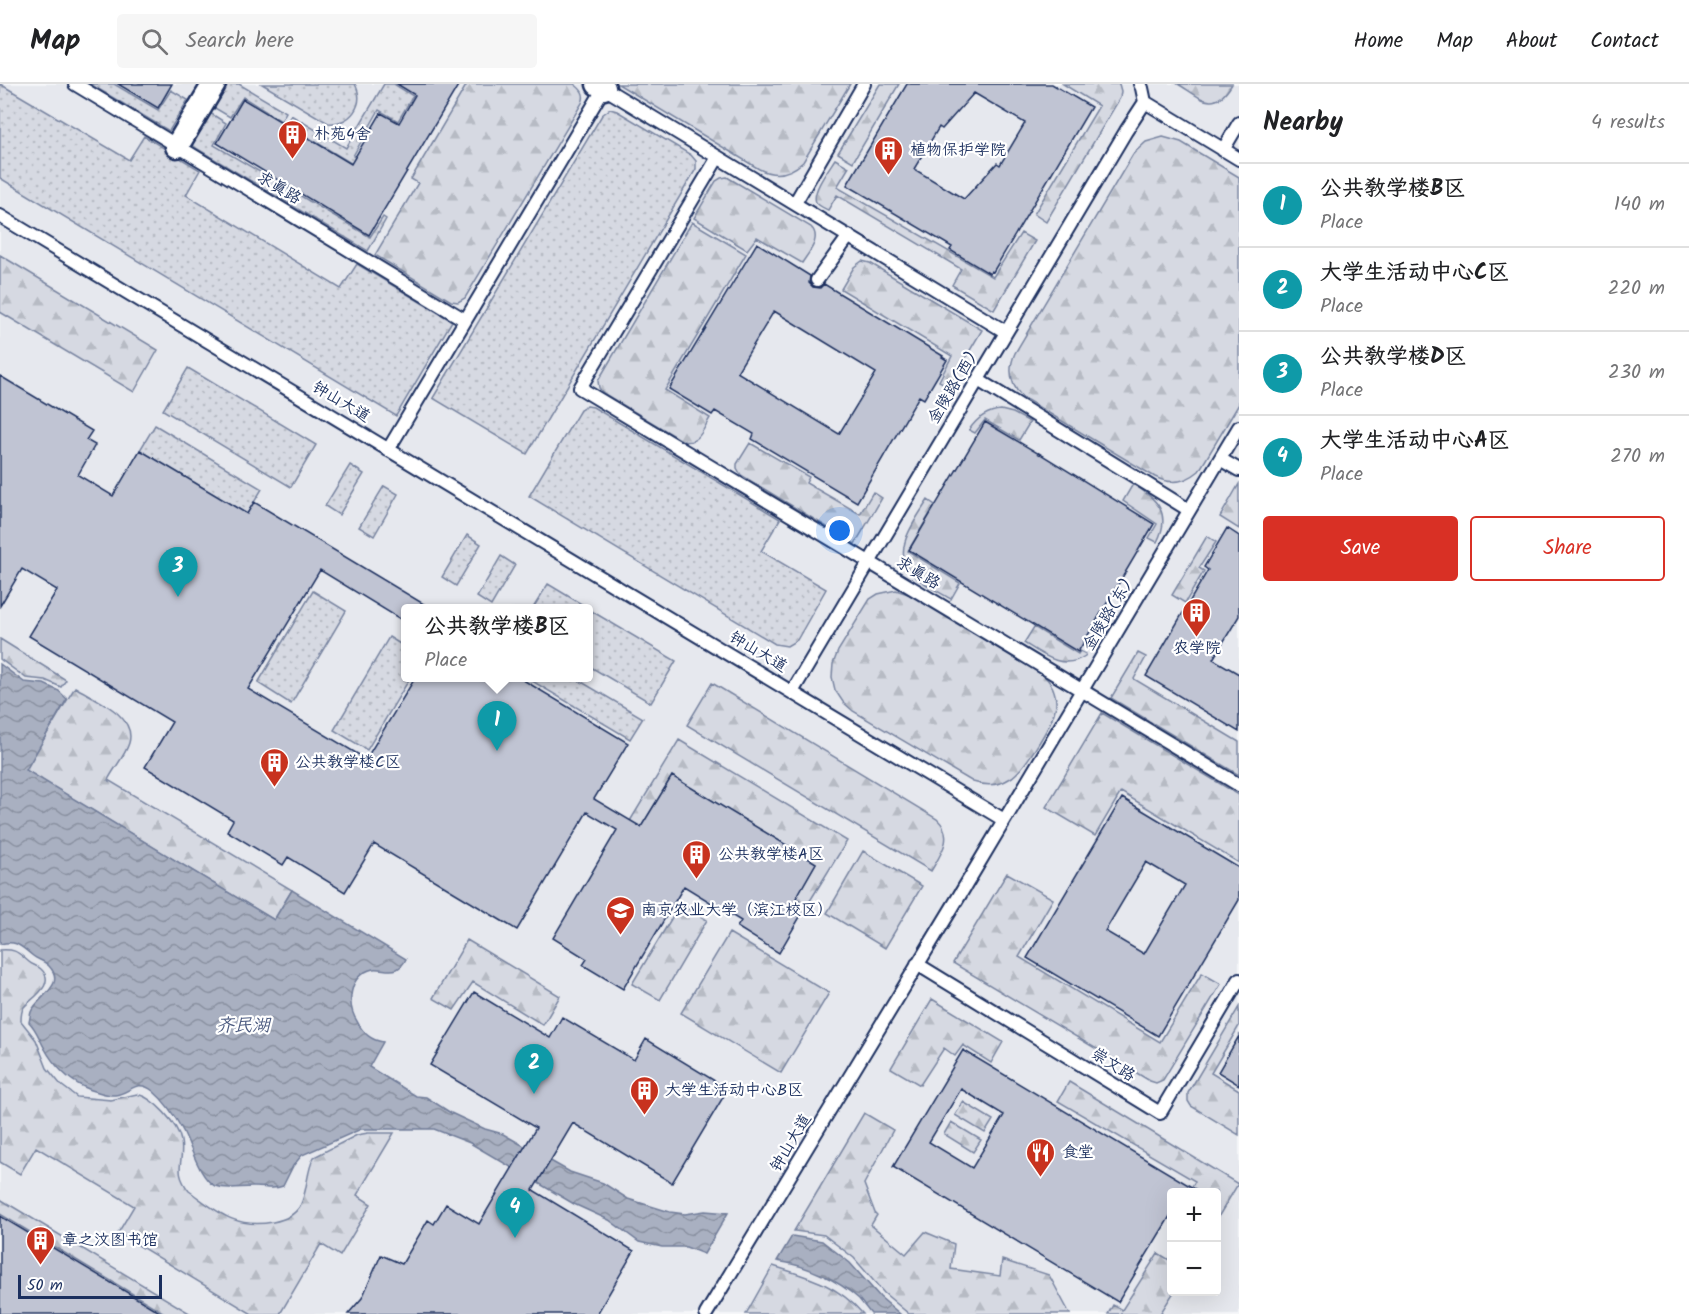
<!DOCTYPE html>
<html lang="en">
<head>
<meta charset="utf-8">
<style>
	body { margin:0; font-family:Kalam,"LXGW WenKai TC",sans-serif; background:#f6f6f6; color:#202124 }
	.controls { position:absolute; right:18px; bottom:18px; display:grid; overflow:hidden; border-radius:6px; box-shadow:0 6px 24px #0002 }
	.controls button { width:54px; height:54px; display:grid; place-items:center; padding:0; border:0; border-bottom:2px solid #e0e0e0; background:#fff; color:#202124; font:30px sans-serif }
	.scale { position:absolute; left:18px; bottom:15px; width:144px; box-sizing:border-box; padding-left:6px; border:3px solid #1b2f5e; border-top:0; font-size:16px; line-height:21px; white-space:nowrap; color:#1b2f5e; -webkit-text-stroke:4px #fff; paint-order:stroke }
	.you { position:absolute; left:840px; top:447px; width:21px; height:21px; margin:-15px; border:4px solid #fff; border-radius:50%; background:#1a73e8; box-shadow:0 0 0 9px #1a73e833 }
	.badge { display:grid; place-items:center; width:39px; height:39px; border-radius:50%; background:#d93025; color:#fff; font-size:20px; font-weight:700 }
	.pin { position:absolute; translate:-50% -50px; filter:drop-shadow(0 2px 3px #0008) }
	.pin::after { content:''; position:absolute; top:32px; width:21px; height:18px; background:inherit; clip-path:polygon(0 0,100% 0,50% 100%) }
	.popup { position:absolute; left:401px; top:520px; width:192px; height:78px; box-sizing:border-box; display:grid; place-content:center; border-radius:6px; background:#fff; filter:drop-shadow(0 2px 4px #0005); font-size:20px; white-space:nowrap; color:#757577 }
	.popup b { font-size:22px; color:#202124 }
	.popup::after { content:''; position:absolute; left:50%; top:100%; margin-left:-12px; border:12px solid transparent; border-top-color:#fff }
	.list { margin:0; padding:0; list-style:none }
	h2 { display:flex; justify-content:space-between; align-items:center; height:78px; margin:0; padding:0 24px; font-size:26px }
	h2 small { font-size:20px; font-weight:400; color:#757577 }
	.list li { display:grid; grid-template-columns:39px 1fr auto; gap:18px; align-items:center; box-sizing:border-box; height:84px; padding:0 24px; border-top:2px solid #e0e0e0 }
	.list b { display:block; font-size:22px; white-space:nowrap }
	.list p { margin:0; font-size:20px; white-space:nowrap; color:#757577 }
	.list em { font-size:20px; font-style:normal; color:#757577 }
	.actions { display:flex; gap:12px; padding:18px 24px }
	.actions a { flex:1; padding:14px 0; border:2px solid #d93025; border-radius:6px; text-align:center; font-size:21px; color:#d93025 }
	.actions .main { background:#d93025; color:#fff }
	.icon { flex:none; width:33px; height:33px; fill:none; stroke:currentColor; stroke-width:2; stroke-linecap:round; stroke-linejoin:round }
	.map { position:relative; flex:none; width:1239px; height:1230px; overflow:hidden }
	header { display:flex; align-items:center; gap:36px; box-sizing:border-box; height:84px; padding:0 30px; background:#fff; border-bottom:2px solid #e0e0e0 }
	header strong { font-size:28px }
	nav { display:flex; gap:33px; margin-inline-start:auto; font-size:21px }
	.search { width:420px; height:54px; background:#f6f6f6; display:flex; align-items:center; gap:15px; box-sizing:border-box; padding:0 21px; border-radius:6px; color:#757577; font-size:22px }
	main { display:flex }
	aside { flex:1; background:#fff }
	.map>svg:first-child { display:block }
	.built { fill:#e6e8ee; fill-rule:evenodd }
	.grass { fill:url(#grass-dots); stroke:#7884a0; stroke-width:1.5 }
	.forest { fill:url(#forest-firs); stroke:#7884a0; stroke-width:1.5 }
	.water { fill:url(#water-waves); stroke:#707c99; stroke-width:1.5 }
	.building { fill:#c0c4d3; stroke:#1b2f5e; stroke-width:1.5; fill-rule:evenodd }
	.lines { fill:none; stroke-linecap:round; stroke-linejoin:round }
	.lane-casing { stroke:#1b2f5e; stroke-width:16 }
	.street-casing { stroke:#1b2f5e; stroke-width:27 }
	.lane { stroke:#fff; stroke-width:12 }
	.street { stroke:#fff; stroke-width:22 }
	.labels { text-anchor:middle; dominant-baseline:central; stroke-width:4.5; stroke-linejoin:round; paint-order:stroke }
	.poi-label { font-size:16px; fill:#1b2f5e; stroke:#fff; text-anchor:start }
	.street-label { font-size:16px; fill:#1b2f5e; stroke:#fff }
	.water-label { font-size:18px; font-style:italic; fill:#4d5c81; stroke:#fff }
</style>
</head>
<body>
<header>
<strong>Map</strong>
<div class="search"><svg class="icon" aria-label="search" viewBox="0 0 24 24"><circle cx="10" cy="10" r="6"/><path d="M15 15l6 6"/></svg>Search here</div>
<nav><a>Home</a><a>Map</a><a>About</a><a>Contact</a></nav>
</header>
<main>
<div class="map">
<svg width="1239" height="1230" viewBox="0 0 1239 1230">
	<defs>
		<pattern id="grass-dots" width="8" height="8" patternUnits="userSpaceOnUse" patternTransform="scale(1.5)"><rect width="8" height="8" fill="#d6d9e2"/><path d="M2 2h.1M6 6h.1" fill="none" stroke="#b7bbc4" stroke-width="1.8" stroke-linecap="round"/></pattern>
		<pattern id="forest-firs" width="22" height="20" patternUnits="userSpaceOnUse" patternTransform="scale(1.5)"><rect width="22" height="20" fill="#d6d9e2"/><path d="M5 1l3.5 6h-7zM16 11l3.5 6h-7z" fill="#b7bbc4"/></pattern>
		<pattern id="water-waves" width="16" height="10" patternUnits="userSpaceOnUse" patternTransform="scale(1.5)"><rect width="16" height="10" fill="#a9b0c1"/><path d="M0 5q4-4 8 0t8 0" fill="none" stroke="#8990a0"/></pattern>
	</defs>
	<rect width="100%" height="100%" fill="#f6f7f9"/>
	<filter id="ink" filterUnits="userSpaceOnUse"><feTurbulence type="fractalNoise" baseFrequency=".0167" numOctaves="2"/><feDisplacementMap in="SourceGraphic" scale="12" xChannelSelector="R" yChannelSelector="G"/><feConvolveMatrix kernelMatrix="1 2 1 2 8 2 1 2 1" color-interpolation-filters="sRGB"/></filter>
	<g filter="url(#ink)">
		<path class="built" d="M0,0h1239v1230h-1239zM406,524h182v70h-182zM1172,1108h44v100h-44z"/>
		<path class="grass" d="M0,0l129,76 15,-24 56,34 -14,25 155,94 16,-25 95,57 -56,95 -396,-238z
			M90,0h24l44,26 13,-20 17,10 -19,31z
			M227,0h12l47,28 -5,9 -38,-24 -13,20 -17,-10z
			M262,0h93c11,21 -5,41 -27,39z
			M384,0h10l19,12 -15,25 -19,-11 -26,46 9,6 -3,6 -73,-44 5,-9 55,33z
			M610,25l7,2 74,44 5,6v8l-169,285 -94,-56 169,-283z
			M210,29l16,10 -12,22 156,92 13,-20 3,2 -18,32 -177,-106z
			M188,284l128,77 -25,42 -128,-77z
			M587,322l6,1 187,112 -19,32 65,38 -29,51 -10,6 -12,-2 -246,-148 51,-86z
			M155,341l107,64 -15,25 -107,-64z
			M350,381l14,9 -25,41 -14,-9z
			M384,402l14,8 -24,42 -15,-9z
			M467,451l14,9 -25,42 -14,-9z
			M501,472l14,9 -24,41 -14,-9z
			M548,500l40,24h-55z
			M313,507l33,20 -55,93 -33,-21z
			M588,525l88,52 -25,42 -62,-37z
			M389,553l16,10 1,31h4l-43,72 -33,-20z
			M527,594h48l68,40 -13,21z"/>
		<path class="forest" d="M467,0h107c7,5 12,10 8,19l-117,195 -7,4 -7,-1 -76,-46 43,-72 -7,-4z
			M618,0h232l-47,78c-13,12 -28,15 -44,7z
			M880,0h19l-46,78 -15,-9z
			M1063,0h56l2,7 -1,7 -74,124 -12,-8 65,-108z
			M1178,0h54c-18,30 -31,14 -54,0z
			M1163,53l18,5 58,35v227l-40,67c-13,11 -28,14 -44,6l-133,-80c-12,-13 -14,-28 -7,-44l118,-199 13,-12z
			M835,75l14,8 -12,20 156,90 28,-44 14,8 -41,69 -42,-25 9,-16 -124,-74 -9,15c-4,-2 -10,-4 -12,-8 -5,-10 14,-35 19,-43z
			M727,93l84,50c11,11 -2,25 -9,36l-45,-26 -10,13 -53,-32 22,-37 5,-3z
			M692,138l54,32 -81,136 45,28c-7,11 -11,27 -27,23l-80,-48 -4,-5 -1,-7z
			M0,171l158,95 -24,42 -134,-80z
			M862,177l8,2 112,67 -33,56 -10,-5 13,-25 -111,-67 13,-22z
			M1001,326l12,3 17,9 -11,18 -34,-20 -10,13 -6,-3c8,-12 18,-19 32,-20z
			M750,359l59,34 -3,6 54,31 13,-22 9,6 -27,46 -114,-69 -4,-7v-4z
			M1133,400c24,15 39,29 24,58l-8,-4 8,-14 -34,-23z
			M1239,400v45l-19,-12z
			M928,416l7,5 -27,46 52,32 -9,16c-12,-7 -26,-14 -37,-23 -25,-23 0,-54 14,-76z
			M1207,452l9,6 -17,26 5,3 -19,32 -13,-8z
			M896,506l15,5 117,70c11,7 22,13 26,26 2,6 3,12 1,18 -3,16 -32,63 -46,70 -11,7 -24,7 -36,3l-120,-71 -10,-9 -8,-12 -3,-13 1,-13 5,-13 32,-52 8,-5z
			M1034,543l44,27 2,-3 6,3 -1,2c-22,15 -42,-1 -61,-13z
			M0,555l66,41 -5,7 -16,-7 -19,-2 -26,-19z
			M1138,569l8,4 -12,22 105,63v33l-128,-77z
			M712,599l225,136c18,17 4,35 -6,52l-244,-146z
			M75,603c19,12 62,28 54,56 -4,13 -15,25 -21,37l184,110 -18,30 -249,-150z
			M1102,629l137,82v68l-118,-71 -26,44 -49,-29z
			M679,656l168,101 -47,76 -6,-5 6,-11 -4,-3 20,-35 -144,-87 -31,51 -11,-6z
			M863,767l59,35 -37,62 -58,-35z
			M1007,789l46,26 -34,58 141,85 42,-69 19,11 -58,96 -7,3 -6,-2 -197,-118z
			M680,820l27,16 -47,80 -28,-16z
			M729,849l100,60 -48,80 -100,-60z
			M467,856l93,56 -17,29 -70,-43 -19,28 -21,-12z
			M0,866c17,-1 17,2 29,12 3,3 9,4 12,7 16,15 -9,29 -17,38 -3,4 -3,9 -3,14l15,19 11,28 14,17 16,12 34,3 26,-6c17,4 41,30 44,47 4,22 -9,28 8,50 29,21 46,38 84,31 10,-2 21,-6 27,-16 8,-15 6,-34 14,-49l43,-22 11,-2h26l-37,62 14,9 -31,52 -19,-12 -41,70h-28l-134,-81 16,-27 -98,-59 -16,27 -20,-12z
			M932,915l71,43 -12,21 -28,-18 -8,11 -11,-8 -24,37 -29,-17z
			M1239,923v19l-28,47 28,17v45l-48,-29 -3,-5v-8z
			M1069,998l169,102 -21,35 -1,-27h-27l6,-11 -137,-80z
			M963,1018l30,18 -8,13 -30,-18z
			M864,1029l29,17 -29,54 11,29 2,2 -6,10 35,29 19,-22 29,12 -3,25 49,7 2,-16 47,15 21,39h-161l-25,-21 -30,-35 -30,-23 -30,-4z
			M951,1038l30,18 -8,12 -29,-18z
			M0,1115l191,115h-25l-166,-100z
			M1158,1169l13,8 1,31h2l-14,22h-52l5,-9 9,5z
			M773,1182c36,11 65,19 90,48h-117z"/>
		<path class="water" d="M0,580l24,18 20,2 15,7 8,8 -41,71 248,150 18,-30 114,69c-2,4 -5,8 -9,10 -7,3 -16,-1 -24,0 -25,6 -27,36 -15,54 6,11 13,17 25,19l-14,25 47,29 10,1 25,16 34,16 18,5 67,38 33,11 25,16 42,13 15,2 20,-3 23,2 -24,41 -18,-7h-24l-23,-5 -30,-22 -35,-16 -104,-61 -36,-14h-73l-59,26 -9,11 -10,20c-11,5 -20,0 -31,1 -12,0 -26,3 -37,-1 -15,-7 -24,-40 -32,-55 -8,-15 -17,-29 -30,-40 -17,-13 -22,2 -38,4 -6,1 -25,-5 -31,-8 -16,-7 -31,-23 -39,-38 -6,-10 -8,-19 -16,-27 1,-3 1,-7 2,-10 7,-16 36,-27 18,-46 -4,-5 -11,-6 -16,-10 -13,-10 -15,-16 -33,-12z
			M792,1152l30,5 28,22 30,34 20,17h-29c-4,-5 -8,-10 -12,-15 -22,-20 -54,-34 -82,-38z"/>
		<path class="building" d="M118,0h54l-14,24z
			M397,0h62l-90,151 -152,-92 26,-44 108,65 30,-51 18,10 16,-28z
			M907,0h145l39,23 -98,165 -2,-1 -1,3 -40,-24 2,-3 -105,-62zM974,9l51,30 -25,42 -3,-2 -33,36 -50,-30 25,-42 3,2z
			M757,159l53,33 -1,7 4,4 7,1 4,-4 119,72 -1,1 5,3 -23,39 -5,-3 -62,106 -105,-63 2,-5 -39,-23 -3,4 -43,-26zM774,227l102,62 -37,61 -102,-62z
			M0,292l92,55 -6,9 9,5 -17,30 35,21 27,-46 107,64 7,-12 178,107h-27v13l-85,-52 -72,119 118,70 49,-81h105l108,65 -34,56 47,28 31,-51 144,87 -20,35 4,3 -6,11 6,5 -21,36 -42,-26 4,-6 -57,-35 -61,103 -40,-24 4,-6 -34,-21 64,-108 -30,-18 -70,118 -143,-86 -29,48 -57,-35 -5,8 -56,-34 6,-11 -88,-53 27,-45 -143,-86 28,-46 -35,-21 -22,37z
			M985,338l54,32v-1l115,71 -76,128 -169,-102z
			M1227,444l12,8v80l-26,43 26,15v58l-93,-56 62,-106 -4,-3z
			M1122,714l117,70v32l-81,136 -131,-78zM1146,778l39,23 -41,69 -39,-23z
			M474,908l76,46 12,-21 72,43 12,-21 82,50 -56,94 -99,-60 -40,67 101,61 -37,63h-249l14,-16 19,-43 21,9 26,-44 6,4 12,-20 33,20 57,-96 -106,-63z
			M1239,952v49l-21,-13z
			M963,966l237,142h-28v21l-54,89 -225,-135zM961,1005l43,26 -32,53 -43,-26z
			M0,1132l163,98h-163z"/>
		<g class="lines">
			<defs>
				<path id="lane" d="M75,0l390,236
					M1140,0l2,4 3,14
					M1145,18l94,57
					M1223,66l16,-27
					M718,73l-138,231 659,397
					M795,119l69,-119
					M0,132l1004,604
					M817,196l32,-44
					M978,296l211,130
					M388,366l216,-362 402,244
					M1220,375l19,11
					M792,608l334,-561 19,-29
					M917,880l243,149 79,-133
					M706,1230l252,-416 281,-471"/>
				<path id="street" d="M598,0l6,4
					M177,62l37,-62"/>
			</defs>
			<use href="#lane" class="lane-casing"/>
			<use href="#street" class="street-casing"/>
			<use href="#lane" class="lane"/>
			<use href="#street" class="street"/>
		</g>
	</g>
	<defs>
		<symbol id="building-pin" viewBox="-11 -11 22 30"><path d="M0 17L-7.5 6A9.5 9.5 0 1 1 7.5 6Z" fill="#c8321e" stroke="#fff"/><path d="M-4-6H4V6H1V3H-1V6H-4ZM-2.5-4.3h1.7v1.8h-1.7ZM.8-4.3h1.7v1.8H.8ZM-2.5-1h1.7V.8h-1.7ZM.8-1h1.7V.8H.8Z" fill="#fff"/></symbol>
		<symbol id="university-pin" viewBox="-11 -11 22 30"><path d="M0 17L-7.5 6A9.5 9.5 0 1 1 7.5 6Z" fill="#c8321e" stroke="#fff"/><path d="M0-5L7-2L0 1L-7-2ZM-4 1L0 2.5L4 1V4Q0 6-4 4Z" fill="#fff"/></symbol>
		<symbol id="restaurant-pin" viewBox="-11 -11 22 30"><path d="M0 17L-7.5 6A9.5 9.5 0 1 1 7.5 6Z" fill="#c8321e" stroke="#fff"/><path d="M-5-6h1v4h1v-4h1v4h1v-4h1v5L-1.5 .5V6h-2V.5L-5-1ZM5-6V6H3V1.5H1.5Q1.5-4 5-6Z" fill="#fff"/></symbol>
	</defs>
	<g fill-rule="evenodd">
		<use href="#building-pin" x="276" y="34" width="33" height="45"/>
		<use href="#building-pin" x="872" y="50" width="33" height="45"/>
		<use href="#building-pin" x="1180" y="512" width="33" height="45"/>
		<use href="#building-pin" x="258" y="662" width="33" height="45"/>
		<use href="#building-pin" x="680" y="754" width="33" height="45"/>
		<use href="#university-pin" x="604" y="810" width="33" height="45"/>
		<use href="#building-pin" x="628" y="990" width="33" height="45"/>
		<use href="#restaurant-pin" x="1024" y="1052" width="33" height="45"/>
		<use href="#building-pin" x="24" y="1140" width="33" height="45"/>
	</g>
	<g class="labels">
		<g class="poi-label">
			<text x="314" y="50">朴苑4舍</text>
			<text x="910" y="66">植物保护学院</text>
			<text x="1197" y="564" text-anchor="middle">农学院</text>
			<text x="295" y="678">公共教学楼C区</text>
			<text x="718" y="770">公共教学楼A区</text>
			<text x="641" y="826">南京农业大学（滨江校区）</text>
			<text x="665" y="1006">大学生活动中心B区</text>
			<text x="1062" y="1068">食堂</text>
			<text x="62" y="1156">章之汶图书馆</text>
		</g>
		<g class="street-label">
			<text transform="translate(279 104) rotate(31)">求真路</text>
			<text transform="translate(953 304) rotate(-59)">金陵路(西)</text>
			<text transform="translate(341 318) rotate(31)">钟山大道</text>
			<text transform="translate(918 489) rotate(31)">求真路</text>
			<text transform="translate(1108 531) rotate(-59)">金陵路(东)</text>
			<text transform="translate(758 568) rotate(31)">钟山大道</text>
			<text transform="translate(1113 981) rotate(32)">崇文路</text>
			<text transform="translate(791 1059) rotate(-59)">钟山大道</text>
		</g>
		<g class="water-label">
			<text x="243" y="942">齐民湖</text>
		</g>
	</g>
</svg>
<div class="controls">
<button>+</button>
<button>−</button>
</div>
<div class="scale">50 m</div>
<div class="you"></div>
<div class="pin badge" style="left:497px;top:667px;background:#0f9aa8">1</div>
<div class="popup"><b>公共教学楼B区</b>Place</div>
<div class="pin badge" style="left:534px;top:1010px;background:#0f9aa8">2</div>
<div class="pin badge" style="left:178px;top:513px;background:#0f9aa8">3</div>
<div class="pin badge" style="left:515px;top:1154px;background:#0f9aa8">4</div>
</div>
<aside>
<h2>Nearby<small>4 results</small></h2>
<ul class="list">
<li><span class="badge" style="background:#0f9aa8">1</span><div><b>公共教学楼B区</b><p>Place</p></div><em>140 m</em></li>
<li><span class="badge" style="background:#0f9aa8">2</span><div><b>大学生活动中心C区</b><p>Place</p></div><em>220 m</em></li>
<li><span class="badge" style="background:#0f9aa8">3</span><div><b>公共教学楼D区</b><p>Place</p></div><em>230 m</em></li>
<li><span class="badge" style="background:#0f9aa8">4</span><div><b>大学生活动中心A区</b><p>Place</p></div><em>270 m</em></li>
</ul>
<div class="actions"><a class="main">Save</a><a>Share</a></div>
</aside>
</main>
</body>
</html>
